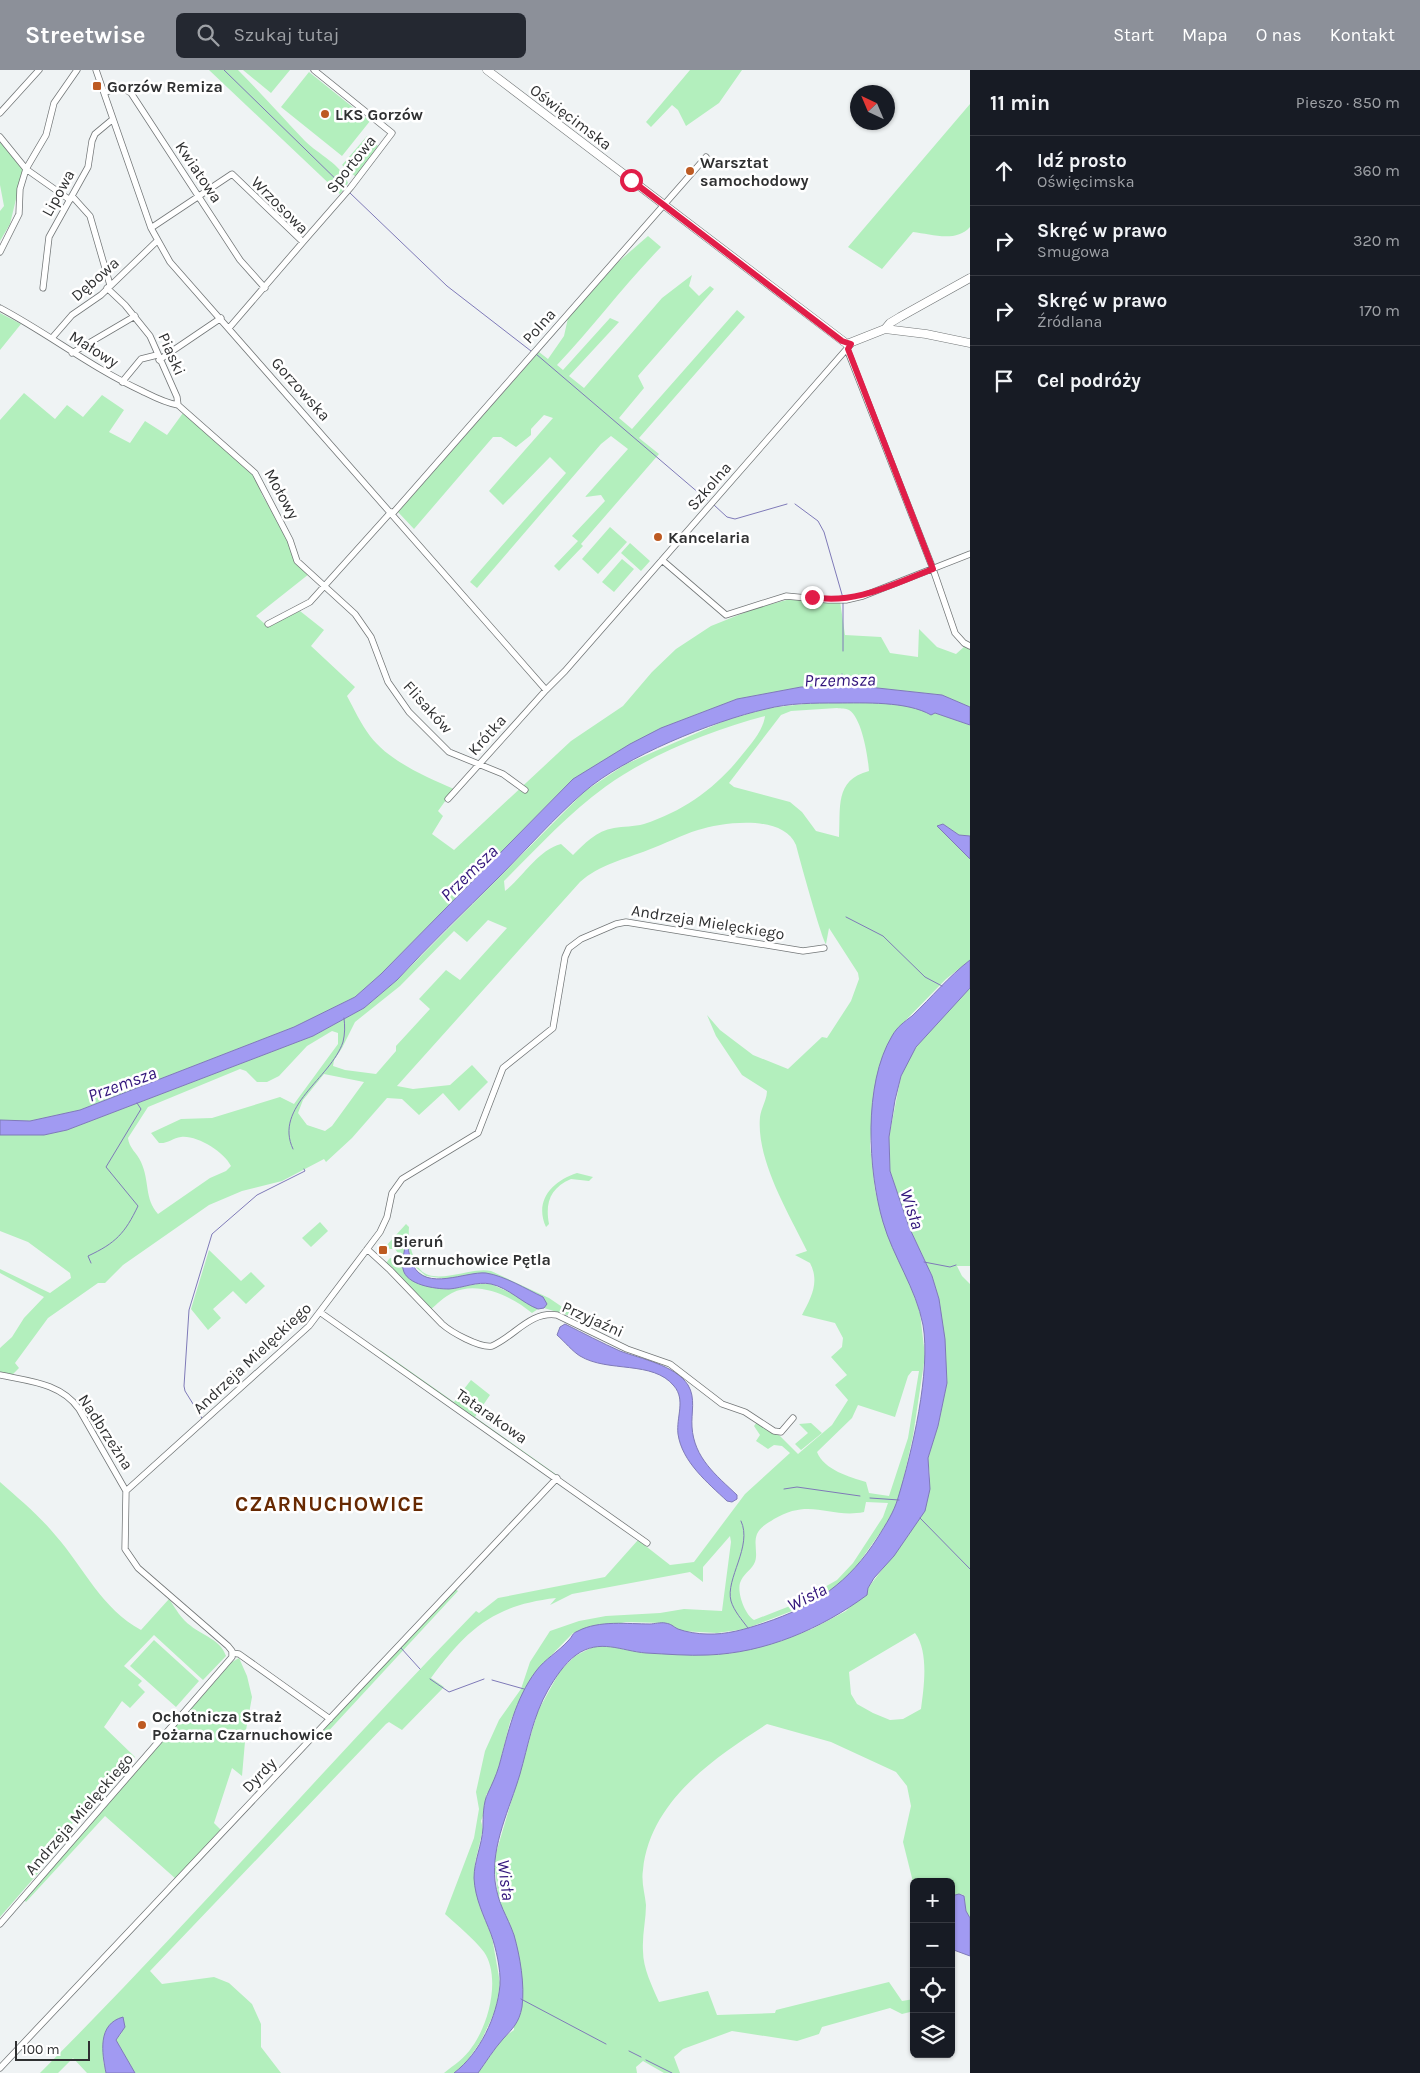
<!DOCTYPE html>
<html lang="pl">
<head>
<meta charset="utf-8">
<style>
	body { margin:0; font-family:Karla,sans-serif; background:#242831; color:#f1f3f6 }
	.controls { position:absolute; right:15px; bottom:15px; display:grid; overflow:hidden; border-radius:8px; box-shadow:0 1px 4px #0004 }
	.controls button { width:45px; height:45px; display:grid; place-items:center; padding:0; border:0; border-bottom:1px solid #363941; background:#171b24; color:#f1f3f6; font:25px sans-serif }
	.compass { position:absolute; left:850px; top:15px; width:45px; height:45px; border-radius:50%; background:#171b24; box-shadow:0 1px 4px #0004; rotate:316deg }
	.scale { position:absolute; left:15px; bottom:12px; width:75px; box-sizing:border-box; padding-left:5px; border:2px solid #2f3031; border-top:0; font-size:14px; line-height:18px; white-space:nowrap; color:#2f3031; -webkit-text-stroke:4px #fff; paint-order:stroke }
	.stop { position:absolute; width:15px; height:15px; margin:-11px; border:4px solid #e11d48; border-radius:50%; background:#fff }
	.stop.end { background:#e11d48; border-color:#fff; box-shadow:0 1px 5px #0008 }
	.list { margin:0; padding:0; list-style:none }
	h2 { display:flex; justify-content:space-between; align-items:center; height:65px; margin:0; padding:0 20px; font-size:21px }
	h2 small { font-size:16px; font-weight:400; color:#9ea1a6 }
	.list li { display:grid; grid-template-columns:32px 1fr auto; gap:15px; align-items:center; box-sizing:border-box; height:70px; padding:0 20px; border-top:1px solid #363941 }
	.list b { display:block; font-size:19px; white-space:nowrap }
	.list p { margin:0; font-size:16px; white-space:nowrap; color:#9ea1a6 }
	.list em { font-size:16px; font-style:normal; color:#9ea1a6 }
	.icon { flex:none; width:28px; height:28px; fill:none; stroke:currentColor; stroke-width:2; stroke-linecap:round; stroke-linejoin:round }
	.map { position:relative; flex:none; width:970px; height:2003px; overflow:hidden }
	header { display:flex; align-items:center; gap:30px; box-sizing:border-box; height:70px; padding:0 25px; background:#8c9099; color:#fff }
	header strong { font-size:24px }
	nav { display:flex; gap:28px; margin-inline-start:auto; font-size:18px }
	.search { width:350px; height:45px; background:#242831; display:flex; align-items:center; gap:12px; box-sizing:border-box; padding:0 18px; border-radius:8px; color:#9ea1a6; font-size:19px }
	main { display:flex }
	aside { flex:1; background:#171b24 }
	.map>svg:first-child { display:block }
	.green { fill:#b3efbd; fill-rule:evenodd }
	.water { fill:#a19af2; stroke:#7f7ab8 }
	.lines { fill:none; stroke-linecap:round; stroke-linejoin:round }
	.stream { stroke:#7f7ab8; stroke-width:1 }
	.street-casing { stroke:#737778; stroke-width:7 }
	.secondary-casing { stroke:#737778; stroke-width:9 }
	.street { stroke:#fff; stroke-width:5.5 }
	.secondary { stroke:#fff; stroke-width:8 }
	.route { stroke:#e11d48; stroke-width:6 }
	.poi-dot { fill:#bd5a22; stroke:#fff; stroke-width:2 }
	.labels { text-anchor:middle; dominant-baseline:central; stroke-width:5; stroke-linejoin:round; paint-order:stroke }
	.poi-label { font-size:16px; font-weight:bold; fill:#2f3031; stroke:#fff; text-anchor:start }
	.street-label { font-size:16px; fill:#2f3031; stroke:#fff }
	.water-label { font-size:18px; font-style:italic; fill:#32157b; stroke:#fff }
	.district-label { font-size:21px; font-weight:bold; letter-spacing:1px; fill:#672902; stroke:#fff }
</style>
</head>
<body>
<header>
<strong>Streetwise</strong>
<div class="search"><svg class="icon" aria-label="search" viewBox="0 0 24 24"><circle cx="10" cy="10" r="6"/><path d="M15 15l6 6"/></svg>Szukaj tutaj</div>
<nav><a>Start</a><a>Mapa</a><a>O nas</a><a>Kontakt</a></nav>
</header>
<main>
<div class="map">
<svg width="970" height="2003" viewBox="0 0 970 2003">
	<rect width="100%" height="100%" fill="#eff3f4"/>
	<path class="green" d="M209,0h29c23,23 44,47 67,71 14,14 36,23 43,42l-8,11z
		M243,0h47l-19,23z
		M690,0h52l-23,33 -33,23 -8,-16 -6,-5 -21,22 -5,-5z
		M309,2l61,49 -28,35 -61,-49z
		M970,34v123c-14,16 -39,7 -57,5l-31,37 -34,-22z
		M367,66l11,10 -22,31 -14,-12z
		M0,70l23,30 -13,54 -10,17v-30l4,-5 -4,-21z
		M648,166l13,11c-37,38 -68,80 -104,118l6,5 47,-52 9,4 -50,54 15,12 78,-90 30,-23 -3,11 10,10 11,-10 4,3 -76,87 6,12 -25,30 13,11 105,-119 8,7 -106,121 20,16 -78,90 2,2 -24,25 -5,-5 24,-25 -6,-5 33,-35 -4,-6 -16,2 43,-48 -17,-13 -10,8 -124,144 -7,-6 96,-109 -16,-16 -47,48 -14,-14 64,-73 -9,-3 -13,14v6l-15,12 -15,-10h-8l-79,92 -16,-17 141,-160 9,7 16,-23 4,-18 49,-55z
		M0,243l21,11 -21,26z
		M24,323l31,26 12,-14 16,12 19,-22 22,15 -15,22 21,11 15,-22 22,14 16,-22 72,61 7,21 24,39 9,27 14,13 -53,42 10,9 34,-14 24,19 -13,16 44,41 -8,9c7,13 14,28 23,40 19,25 56,41 84,53l-16,22 5,5 -11,18 22,16 117,-109 52,-35 29,-34 24,-23 35,-23 45,-18 42,-11 42,4 5,34 36,2 9,16 28,4 1,-28 18,18 19,7 9,-8 5,3v58l-28,-12 -83,-9 -58,1 -64,12 -76,29 -88,51 -192,195 -26,23 -61,30 -214,83 -50,11 -30,-1v-700z
		M610,457l17,15 -29,32 -16,-15z
		M630,473l20,18 -9,10 -20,-18z
		M622,489l12,10 -20,23 -12,-10z
		M814,633c31,0 90,-5 116,12l5,-2 35,12v111l-11,-1 -16,-11 -6,2 33,33v101l-24,19 -42,43 -31,70 1,8 -4,45 5,45 9,35 24,52 12,36 5,43 -12,80 -12,54 -9,26 -41,58 -24,19 -22,13 -60,23 -28,4 -36,-2 -17,-8 -38,-1 -53,11 -37,38 -8,13 -18,38 -12,48 -6,17 -6,8v13l-5,13 2,8 -8,34 4,42 13,32 8,46 -4,26 -15,32 -16,23 -11,9h-10c10,-8 21,-15 28,-26 17,-23 29,-70 12,-95 -11,-14 -26,-26 -39,-38l29,-76 5,-29 -3,-17 9,-41 14,-31 22,-31 9,-27 20,-31 29,-10 27,-5 54,-3 24,-4 38,2 9,-69 -1,-6 -27,31v15l-13,-10 -118,22 -22,11 6,-7c-62,7 -89,31 -125,80l13,9 -42,43 -13,-8 -3,2 -236,247 12,13 52,-7 15,6 23,21 9,20v23l20,26h-146l-19,-33 5,-6 4,-12 -22,38 3,13h-19l-14,-15 -15,15h-18c150,-150 288,-310 436,-462l3,2 19,-15 107,-21 33,-37 32,25 24,-3 51,-68 45,-41 -8,-7 -8,-1 -6,4 -12,-8 4,-6 -6,-9 3,-4 23,14 18,18 34,-29 16,-25 -13,-15 12,-10 -16,-18 11,-10 1,-9 -8,-15 -33,-8c9,-17 18,-33 8,-52l-15,-8 12,-4c-18,-37 -51,-91 -47,-134 1,-9 7,-17 7,-26l-25,-16 -26,-39 -9,-21 13,15 33,25 35,14 34,-32 5,1 24,-37 8,-22 -1,-6 -29,-45 -3,16c-4,-4 -27,-87 -30,-99 -13,-31 -72,-23 -98,-15 -17,5 -33,14 -50,20 -23,9 -49,15 -68,32l-183,204 16,3 37,-4 22,-20 16,17 -29,29 -16,-18 -24,22 -17,-16 -15,-1 -35,40 -26,24 -2,-3 -42,22 -40,10 -33,14 -86,60 -18,18h-7l-50,35 -33,45 4,5 -7,7 -12,-3v-24l12,-11 12,-19 20,-21 -44,-24v-4l50,24 21,-15 -1,-5 -42,-31 -28,-11v-96h44l23,-5 246,-94 51,-28 33,-28 188,-189 41,-27 98,-43 44,-13zM837,638c4,1 9,0 12,2 13,8 19,47 20,61 -35,9 -28,37 -30,66l-23,-6 -14,-19 -12,-10 -56,-15 -5,-4 52,-68 10,-4zM765,646c-2,15 -14,28 -23,39 -26,33 -58,56 -98,69 -10,3 -21,2 -30,4 -18,3 -29,15 -41,27l-12,-11c-23,6 -38,33 -56,47l-1,-10c33,-33 64,-67 101,-94 42,-31 109,-58 160,-71zM488,850l19,8 -47,52 -14,-10 -27,29 11,10 -34,37v5l-20,23 -31,-4 -12,-4 1,-6 8,-12 13,-26 45,-36 54,-55 13,11zM332,961l6,2v11l-44,60 -14,-7 -68,21 -31,1 -30,14 8,10c8,1 14,-5 22,-6 16,-2 43,15 50,29l-5,5 -16,7 -52,36c-14,-16 -8,-32 -17,-52 -4,-9 -12,-14 -13,-24l20,-31 92,-38 6,2 11,11h10l12,-6 28,-30zM324,1004l40,8 -32,44 -7,5 -18,-6 -9,-12 5,-13zM912,1301h7l-11,67 -19,58 -20,-3 -3,-11c-16,-5 -42,-12 -49,-30l35,-34 6,-13 37,12 13,-41zM866,1432l22,1 -5,14 -30,46 -16,17 -42,24 -41,16c-9,-5 -17,-27 -14,-37 3,-9 10,-12 14,-19 5,-9 -1,-20 3,-30 3,-7 11,-11 17,-15 37,-22 56,0 90,-7z
		M970,918v278h-13l5,10 8,8v634l-4,-7 -2,-16 -5,-1 -8,2v-14h-37v4l-11,-44 8,-36 -4,-20 -11,-14 -65,-30 -64,-18c-53,34 -117,77 -124,146 -2,12 2,24 3,35 0,15 -4,30 -3,46 0,17 9,35 16,51l49,-11 9,24 58,-2 1,-3 113,-28 13,19 12,-2v12l-12,3 -12,-6 -68,19 -3,7 -22,7 -65,-10 -49,18 -9,8 6,16h-16l-21,-12 -7,6 1,6h-159l25,-35 11,-8v-96l-15,-29 -5,-45 44,-149 22,-40 15,-15 20,-10 11,-1 38,8 63,2 27,-2 47,-12 31,-12 34,-18 22,-23 42,-55 20,-56 -2,-19 10,-32 9,-43 -8,-84 -7,-23 -23,-49 -19,-56 -1,-34 12,-61 11,-23 23,-30zM915,1563c14,19 9,54 6,76l-18,10 -13,1 -17,-7 -16,-9 -6,-10 -2,-22z
		M577,1103l16,4 -4,4 -18,-2c-21,9 -26,24 -22,45l-3,3c-12,-26 6,-46 31,-54z
		M320,1152l8,9 -17,16 -9,-9z
		M406,1154l3,3c-1,11 1,20 5,31 10,36 54,7 77,13l58,27 31,21 -36,-11 3,-5 -64,-30 -35,6 -22,-3 -13,-11 -7,-27 1,10 -4,15 44,26 30,-5h14l27,12 20,13 -6,4c-20,-17 -55,-33 -80,-20 -8,4 -15,11 -22,17l-44,-47 4,-5 5,1 3,-6 -3,-4h-5l-4,-3z
		M209,1180l32,31 10,-9 14,14 -19,18 -13,-13 -20,18 8,9 -13,12 -17,-21z
		M380,1280l74,52 17,-22 19,15 -15,22 82,58 -1,1 -175,-123z
		M811,1353l11,10 -21,17 -6,-6 13,-11 -9,-9z
		M0,1412c19,17 40,34 56,54 28,32 46,73 85,94l28,-31c7,10 12,20 22,27 11,9 30,14 35,30l-23,24 -49,-45 -30,31 18,15 -4,4 7,7 -15,16 -8,-7 -18,26 31,30 -32,21 -63,93 -40,46z
		M455,1519l3,2 -135,146 -4,-4z
		M154,1570l45,41 -23,26 -46,-41z
		M239,1588l8,18 5,21 -6,33 -4,46 -10,-8 -18,55 8,8 -46,48 -71,-63 -79,86 -2,-2 208,-238z"/>
	<path class="water" d="M859,616l83,9 28,12v18l-35,-12 -4,2c-24,-14 -67,-12 -94,-12 -23,0 -48,0 -71,6 -53,12 -142,48 -182,83 -30,26 -57,57 -86,86 -34,34 -69,67 -101,102l-33,28 -51,28 -246,94 -23,5h-44v-15l30,1 50,-11 214,-83 61,-30 26,-23 192,-195 57,-35 31,-16 76,-29 64,-12z
		M943,754l16,11 11,1v23l-33,-33z
		M970,890v28l-54,59 -15,29 -6,24 -6,37 1,34 19,56 23,49 7,23 6,40 2,44 -9,43 -10,32 2,31 -5,22 -31,45 -20,22 -6,10 -1,7c-46,34 -102,58 -159,60 -20,1 -42,-1 -62,-2 -25,-2 -46,-15 -70,2 -12,9 -21,23 -28,35 -15,26 -20,56 -28,84 -10,34 -29,71 -25,107 3,24 12,34 19,54 6,21 11,50 8,72 -3,16 -9,21 -19,32 -9,10 -17,23 -25,34h-24c26,-20 43,-56 46,-88 1,-15 -4,-37 -9,-51 -7,-18 -16,-35 -17,-56 0,-17 8,-33 9,-50 0,-10 0,-26 5,-35 4,-9 8,-17 11,-27 9,-33 16,-67 37,-95 9,-12 22,-19 32,-30 6,-6 3,-7 10,-10 21,-11 50,-7 72,-7 3,0 12,-2 15,-1 7,1 7,3 13,6 8,3 20,5 29,5 19,1 39,-5 57,-11 51,-17 85,-40 114,-86 8,-13 16,-25 20,-39 14,-46 33,-127 25,-173 -7,-37 -30,-68 -40,-103 -15,-51 -20,-138 9,-186 5,-9 12,-14 20,-20 20,-19 36,-39 58,-56z
		M405,1165c3,10 4,22 8,30 13,27 53,6 73,8 19,3 40,16 57,24l4,7 -3,4 -6,1c-16,-6 -29,-21 -47,-25 -14,-3 -28,4 -42,5 -14,0 -43,-4 -46,-20 -2,-11 4,-22 2,-34z
		M565,1254c18,9 37,19 55,27 21,8 55,14 68,34 8,13 3,28 4,42 2,31 24,48 45,68v4l-5,3 -5,-1c-19,-18 -45,-39 -49,-67 -2,-17 8,-34 -4,-48 -21,-26 -66,-13 -94,-30 -8,-5 -15,-14 -23,-21l3,-8z
		M959,1824l5,2 2,15 4,7v38l-19,-7v-53z
		M123,1947l2,10 -9,13 19,33h-29c-4,-20 -9,-49 17,-56z"/>
	<g class="lines">
		<path class="stream" d="M224,0l123,120
			M350,123l97,93 84,65
			M536,284l171,146
			M795,434l23,17 6,11 19,66
			M714,435l13,12 8,2 52,-15
			M843,581v-49
			M842,604v2
			M842,610l1,7
			M846,847l37,19 42,41 17,9
			M293,1079c-20,-42 38,-71 50,-107 2,-8 2,-16 1,-24
			M924,1192l26,5 6,-2
			M91,1193l-3,-7c28,-13 37,-23 50,-50l-32,-39 35,-58 -4,-6
			M203,1350l-18,-29 -1,-5 5,-76 23,-76 45,-39 48,-24 -1,-2
			M784,1419l13,-2 63,9
			M870,1428l29,2
			M920,1448l50,51
			M741,1451c12,25 -16,58 -10,80 3,10 11,19 17,27
			M401,1578l19,21
			M430,1609l19,13 35,-13
			M492,1610l32,9
			M521,1929l85,45
			M629,1981l12,6
			M646,1990l26,13"/>
		<defs>
			<path id="street" d="M96,0l55,158 19,34 376,428
				M104,23l16,-7 11,7 109,167 25,28
				M0,43l39,-43
				M0,67l26,32 44,31
				M72,126l18,20 20,69
				M151,158l81,-54 71,68 -74,86
				M303,172l48,-55 41,-54 -78,-63
				M0,182l19,-38 1,-25 6,-20 20,-34 8,-32 23,-33
				M43,218l6,-51 39,-70 4,-26 3,-7 18,-15
				M107,218l18,17 25,31 27,61 1,8
				M0,238c49,26 92,60 142,83 12,6 23,12 36,14
				M52,268l20,-23 29,-20 56,-54
				M847,279l86,220 22,64 9,10 6,3
				M72,283l63,-37
				M159,290l62,-42
				M122,312l19,-23 16,-4
				M178,335l77,68 35,67 7,21 58,53 16,23 17,45 21,30 40,40 54,22 22,16
				M393,443l313,-356
				M662,490l64,55 60,-19 42,4h18l17,-4 107,-42
				M268,554l42,-22 81,-90
				M448,729l98,-109 19,-19 286,-327
				M367,1179l23,21 52,54c9,8 37,24 50,22 23,-10 38,-35 65,-31l70,34 43,15 52,40 23,8 29,19 7,1 12,-14
				M321,1243l326,230
				M0,1305c28,6 61,8 79,34l47,82
				M232,1583l7,1 91,65
				M0,1854l232,-267v-6l-4,-5 -90,-78 -13,-19 1,-58 183,-165 71,-94 7,-15 5,-24 10,-14 76,-46 25,-65 50,-40 12,-71 4,-9 12,-9 35,-15 10,-2 177,29 21,-3
				M0,1998l557,-590"/>
			<path id="secondary" d="M487,0l360,274 38,-15 41,5 44,9
				M885,259l5,-6 10,-6 70,-39"/>
		</defs>
		<use href="#street" class="street-casing"/>
		<use href="#secondary" class="secondary-casing"/>
		<use href="#street" class="street"/>
		<use href="#secondary" class="secondary"/>
	</g>
	<g class="lines">
		<path class="route" d="M631,110l211,161 9,3 -3,5 85,220c-40,15 -78,36 -121,28"/>
	</g>
	<g class="poi-dot">
		<rect x="92" y="11" width="10" height="10" rx="2.5"/>
		<circle cx="325" cy="44" r="5"/>
		<circle cx="690" cy="101" r="5"/>
		<circle cx="658" cy="467" r="5"/>
		<rect x="378" y="1175" width="10" height="10" rx="2.5"/>
		<circle cx="142" cy="1655" r="5"/>
	</g>
	<g class="labels">
		<g class="poi-label">
			<text x="107" y="16">Gorzów Remiza</text>
			<text x="335" y="44">LKS Gorzów</text>
			<text x="700" y="92">Warsztat<tspan x="700" dy="18">samochodowy</tspan></text>
			<text x="668" y="467">Kancelaria</text>
			<text x="393" y="1171">Bieruń<tspan x="393" dy="18">Czarnuchowice Pętla</tspan></text>
			<text x="152" y="1646">Ochotnicza Straż<tspan x="152" dy="18">Pożarna Czarnuchowice</tspan></text>
		</g>
		<g class="street-label">
			<text transform="translate(571 47) rotate(37)">Oświęcimska</text>
			<text transform="translate(351 94) rotate(-51)">Sportowa</text>
			<text transform="translate(199 102) rotate(56)">Kwiatowa</text>
			<text transform="translate(58 123) rotate(-61)">Lipowa</text>
			<text transform="translate(280 135) rotate(45)">Wrzosowa</text>
			<text transform="translate(95 209) rotate(-41)">Dębowa</text>
			<text transform="translate(539 256) rotate(-48)">Polna</text>
			<text transform="translate(94 279) rotate(32)">Małowy</text>
			<text transform="translate(172 284) rotate(66)">Piaski</text>
			<text transform="translate(301 319) rotate(48)">Gorzowska</text>
			<text transform="translate(709 416) rotate(-49)">Szkolna</text>
			<text transform="translate(282 424) rotate(61)">Mołowy</text>
			<text transform="translate(428 637) rotate(48)">Flisaków</text>
			<text transform="translate(487 665) rotate(-48)">Krótka</text>
			<text transform="translate(708 852) rotate(9)">Andrzeja Mielęckiego</text>
			<text transform="translate(593 1249) rotate(24)">Przyjaźni</text>
			<text transform="translate(252 1288) rotate(-43)">Andrzeja Mielęckiego</text>
			<text transform="translate(492 1346) rotate(35)">Tatarakowa</text>
			<text transform="translate(106 1362) rotate(57)">Nadbrzeżna</text>
			<text transform="translate(259 1705) rotate(-46)">Dyrdy</text>
			<text transform="translate(79 1744) rotate(-49)">Andrzeja Mielęckiego</text>
		</g>
		<g class="water-label">
			<text transform="translate(840 610) rotate(-1)">Przemsza</text>
			<text transform="translate(469 803) rotate(-44)">Przemsza</text>
			<text transform="translate(122 1014) rotate(-20)">Przemsza</text>
			<text transform="translate(912 1139) rotate(72)">Wisła</text>
			<text transform="translate(807 1527) rotate(-26)">Wisła</text>
			<text transform="translate(506 1810) rotate(83)">Wisła</text>
		</g>
		<g class="district-label">
			<text x="330" y="1434">CZARNUCHOWICE</text>
		</g>
	</g>
</svg>
<div class="controls">
<button>+</button>
<button>−</button>
<button><svg class="icon" aria-label="locate" viewBox="0 0 24 24"><circle cx="12" cy="12" r="6"/><path d="M12 2v4M12 18v4M2 12h4M18 12h4"/></svg></button>
<button><svg class="icon" aria-label="layers" viewBox="0 0 24 24"><path d="M12 4l9 5-9 5-9-5zM3 14l9 5 9-5"/></svg></button>
</div>
<svg class="compass" viewBox="-18 -18 36 36"><path d="M0-13l5 13h-10z" fill="#e53935"/><path d="M0 13l5-13h-10z" fill="#9ea1a6"/></svg>
<div class="scale">100 m</div>
<div class="stop" style="left:631px;top:110px"></div>
<div class="stop end" style="left:812px;top:527px"></div>
</div>
<aside>
<h2>11 min<small>Pieszo · 850 m</small></h2>
<ul class="list">
<li><svg class="icon" aria-label="ahead" viewBox="0 0 24 24"><path d="M12 20V5M6 11l6-6 6 6"/></svg><div><b>Idź prosto</b><p>Oświęcimska</p></div><em>360 m</em></li>
<li><svg class="icon" aria-label="right" viewBox="0 0 24 24"><path d="M7 20v-9h11M14 6l5 5-5 5"/></svg><div><b>Skręć w prawo</b><p>Smugowa</p></div><em>320 m</em></li>
<li><svg class="icon" aria-label="right" viewBox="0 0 24 24"><path d="M7 20v-9h11M14 6l5 5-5 5"/></svg><div><b>Skręć w prawo</b><p>Źródlana</p></div><em>170 m</em></li>
<li><svg class="icon" aria-label="arrive" viewBox="0 0 24 24"><path d="M6 21V4h12l-3 4 3 4H6"/></svg><div><b>Cel podróży</b></div></li>
</ul>
</aside>
</main>
</body>
</html>
